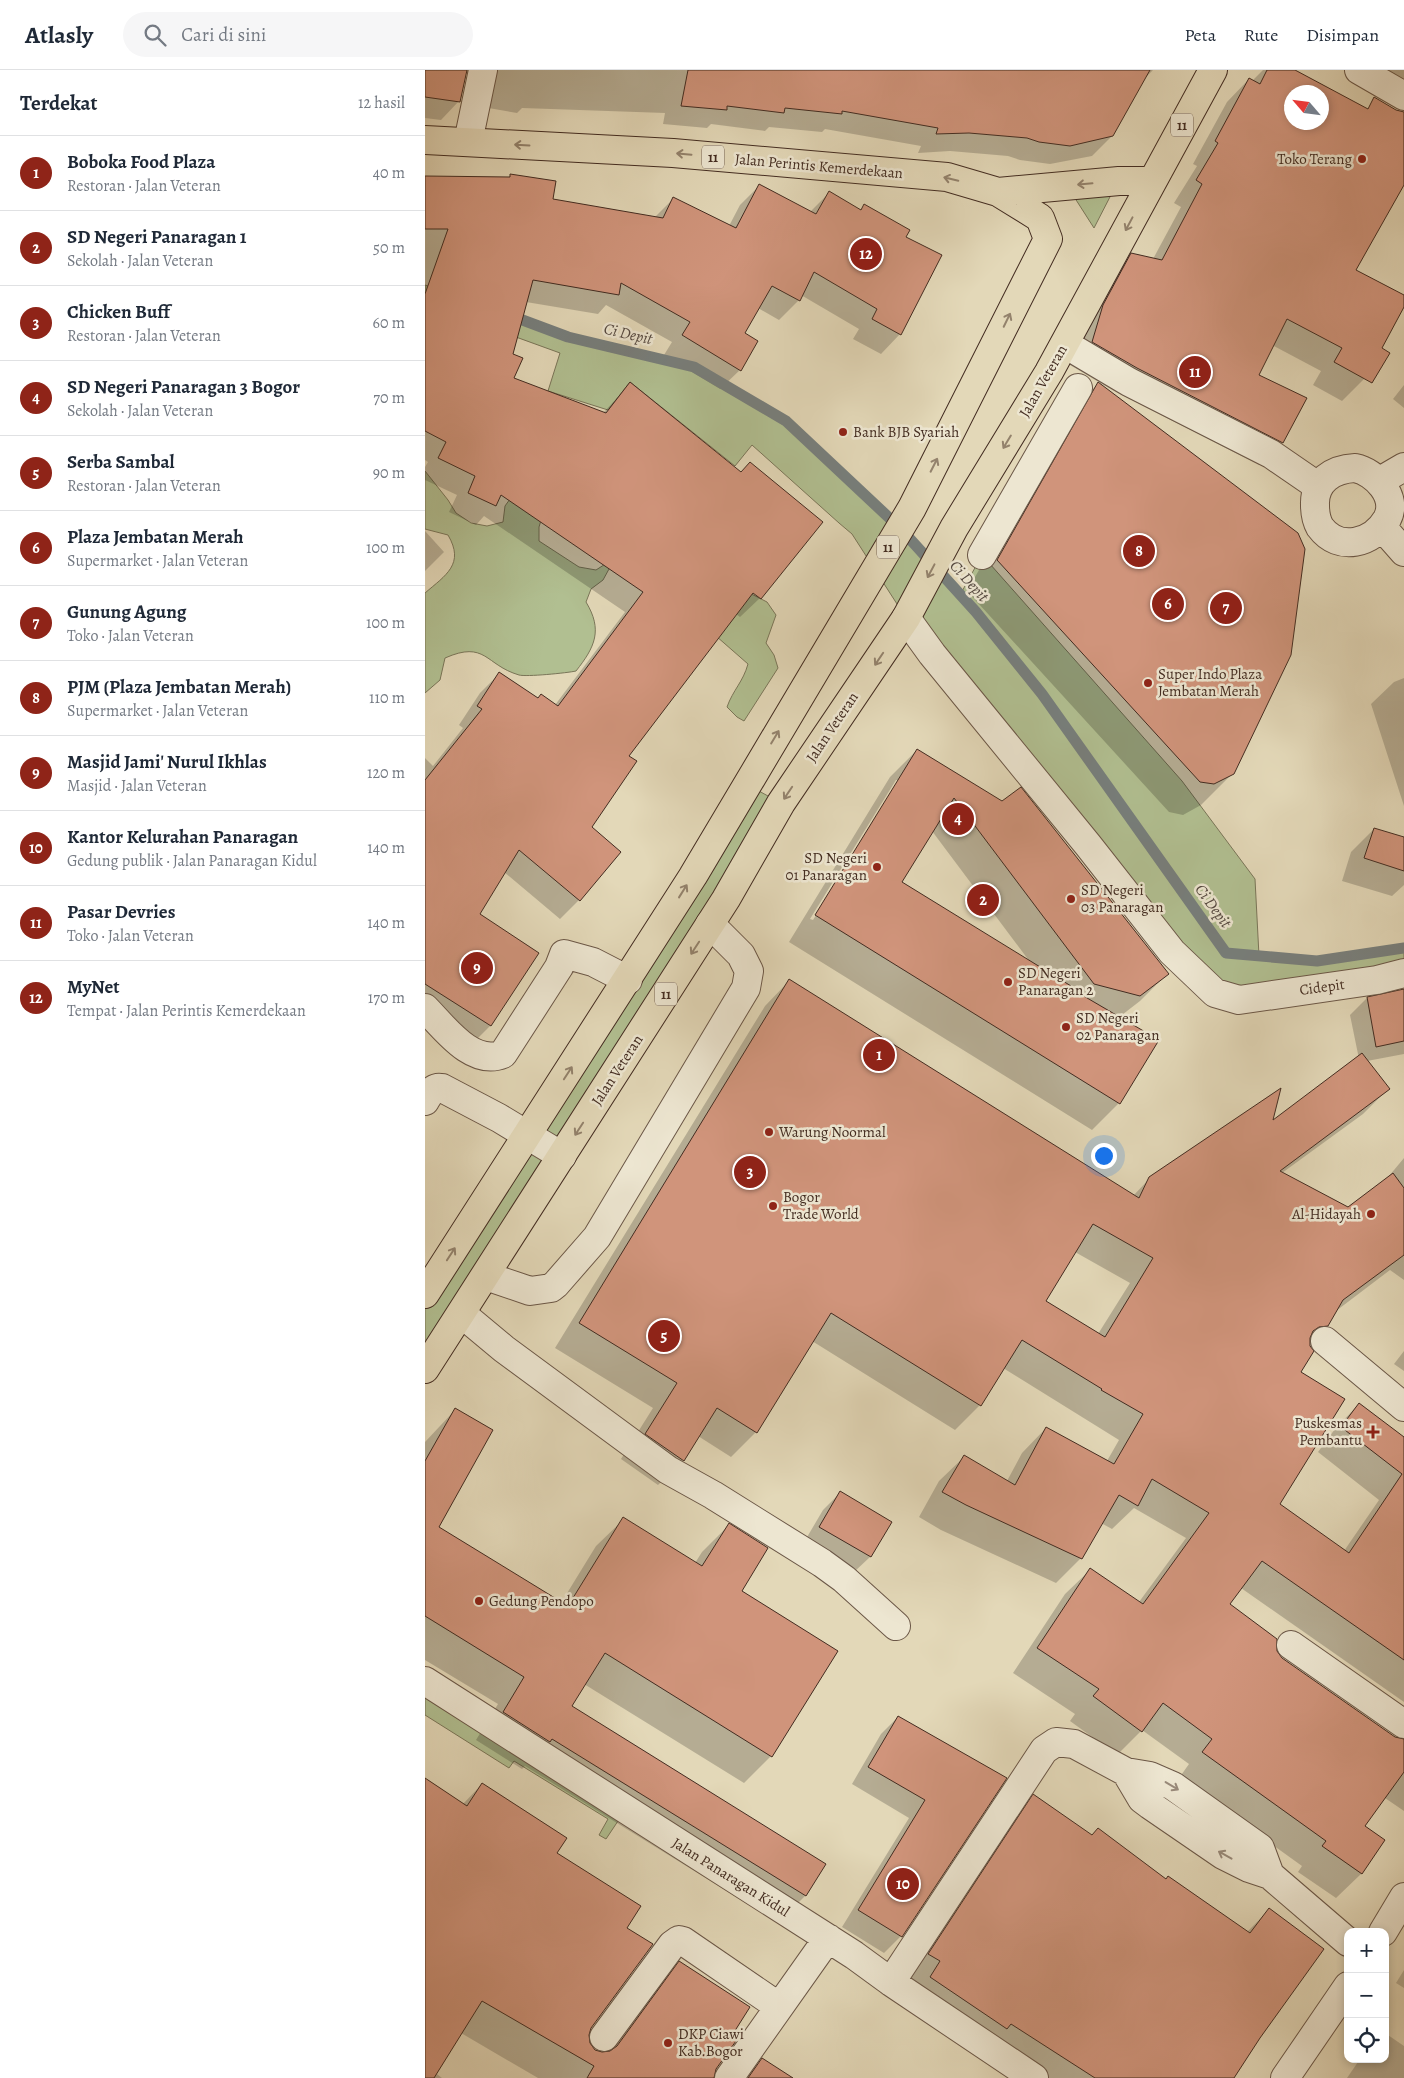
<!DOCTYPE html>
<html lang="id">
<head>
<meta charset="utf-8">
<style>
	body { margin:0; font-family:Alegreya,serif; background:#f6f6f7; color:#1f2937 }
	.controls { position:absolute; right:15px; bottom:15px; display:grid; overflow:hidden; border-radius:10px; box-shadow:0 2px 8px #0003 }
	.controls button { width:45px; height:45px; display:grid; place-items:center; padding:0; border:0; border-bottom:1px solid #e0e1e3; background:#fff; color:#1f2937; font:25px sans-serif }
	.compass { position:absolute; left:859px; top:15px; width:45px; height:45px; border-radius:50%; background:#fff; box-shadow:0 2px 8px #0003; rotate:298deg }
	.you { position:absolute; left:678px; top:1085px; width:18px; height:18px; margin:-12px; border:4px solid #fff; border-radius:50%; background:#1a73e8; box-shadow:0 0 0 8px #1a73e833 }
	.badge { display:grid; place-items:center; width:32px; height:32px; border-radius:50%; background:#8f2418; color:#fff; font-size:16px; font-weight:700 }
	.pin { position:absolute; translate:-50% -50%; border:2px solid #fff; box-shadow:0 1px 5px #0006 }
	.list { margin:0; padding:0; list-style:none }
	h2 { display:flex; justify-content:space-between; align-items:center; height:65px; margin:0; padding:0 20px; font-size:21px }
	h2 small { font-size:16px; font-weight:400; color:#747a83 }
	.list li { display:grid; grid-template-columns:32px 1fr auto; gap:15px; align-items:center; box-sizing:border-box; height:75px; padding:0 20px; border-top:1px solid #e0e1e3 }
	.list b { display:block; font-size:19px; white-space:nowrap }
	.list p { margin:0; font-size:16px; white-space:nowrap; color:#747a83 }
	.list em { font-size:16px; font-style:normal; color:#747a83 }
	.icon { flex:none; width:28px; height:28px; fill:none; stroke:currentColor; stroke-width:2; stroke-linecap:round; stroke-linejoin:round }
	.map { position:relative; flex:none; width:979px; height:2008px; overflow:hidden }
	header { display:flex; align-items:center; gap:30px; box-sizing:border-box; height:70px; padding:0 25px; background:#fff; border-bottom:1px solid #e0e1e3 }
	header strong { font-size:24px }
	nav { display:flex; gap:28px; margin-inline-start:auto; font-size:18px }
	.search { width:350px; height:45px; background:#f6f6f7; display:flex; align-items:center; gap:12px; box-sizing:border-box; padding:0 18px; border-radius:28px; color:#747a83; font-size:19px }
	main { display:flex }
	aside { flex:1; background:#fff }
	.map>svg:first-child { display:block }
	.green { fill:#b1bf91; stroke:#7a7659 }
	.shadow { fill:#0003; fill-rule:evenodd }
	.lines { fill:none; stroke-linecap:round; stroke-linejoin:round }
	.stream { stroke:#777f7d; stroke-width:11 }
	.building { fill:#d0947b; stroke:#432c21; fill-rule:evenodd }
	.minor-casing { stroke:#6b5747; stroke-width:30 }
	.major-casing { stroke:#432c21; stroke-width:30 }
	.minor { stroke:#ede6d1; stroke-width:28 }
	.major { stroke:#e3d8b8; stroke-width:28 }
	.oneway { stroke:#93826c }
	.oneway2 { stroke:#988979 }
	.poi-dot { fill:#8f2418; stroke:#ede6d1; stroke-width:2 }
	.labels { text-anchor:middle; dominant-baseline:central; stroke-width:5; stroke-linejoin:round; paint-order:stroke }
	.shield { fill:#ede6d1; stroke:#766456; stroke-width:1 }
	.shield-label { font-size:14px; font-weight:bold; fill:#432c21 }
	.poi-label { font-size:15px; fill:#432c21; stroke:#ede6d1; text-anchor:start }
	.street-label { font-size:15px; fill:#432c21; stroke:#ede6d1 }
	.water-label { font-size:16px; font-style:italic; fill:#544840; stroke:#ede6d1 }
</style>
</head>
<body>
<header>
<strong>Atlasly</strong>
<div class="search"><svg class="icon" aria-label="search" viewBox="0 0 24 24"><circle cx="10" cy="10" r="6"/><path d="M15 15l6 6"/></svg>Cari di sini</div>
<nav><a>Peta</a><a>Rute</a><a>Disimpan</a></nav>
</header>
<main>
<aside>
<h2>Terdekat<small>12 hasil</small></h2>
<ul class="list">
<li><span class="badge">1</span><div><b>Boboka Food Plaza</b><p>Restoran · Jalan Veteran</p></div><em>40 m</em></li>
<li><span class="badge">2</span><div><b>SD Negeri Panaragan 1</b><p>Sekolah · Jalan Veteran</p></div><em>50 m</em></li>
<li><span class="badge">3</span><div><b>Chicken Buff</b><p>Restoran · Jalan Veteran</p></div><em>60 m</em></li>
<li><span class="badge">4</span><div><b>SD Negeri Panaragan 3 Bogor</b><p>Sekolah · Jalan Veteran</p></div><em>70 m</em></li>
<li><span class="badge">5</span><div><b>Serba Sambal</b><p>Restoran · Jalan Veteran</p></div><em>90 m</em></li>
<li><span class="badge">6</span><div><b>Plaza Jembatan Merah</b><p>Supermarket · Jalan Veteran</p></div><em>100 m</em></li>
<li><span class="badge">7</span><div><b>Gunung Agung</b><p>Toko · Jalan Veteran</p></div><em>100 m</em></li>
<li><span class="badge">8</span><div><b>PJM (Plaza Jembatan Merah)</b><p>Supermarket · Jalan Veteran</p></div><em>110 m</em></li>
<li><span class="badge">9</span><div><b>Masjid Jami' Nurul Ikhlas</b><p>Masjid · Jalan Veteran</p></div><em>120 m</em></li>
<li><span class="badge">10</span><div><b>Kantor Kelurahan Panaragan</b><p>Gedung publik · Jalan Panaragan Kidul</p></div><em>140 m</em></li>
<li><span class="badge">11</span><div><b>Pasar Devries</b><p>Toko · Jalan Veteran</p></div><em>140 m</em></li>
<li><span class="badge">12</span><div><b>MyNet</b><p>Tempat · Jalan Perintis Kemerdekaan</p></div><em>170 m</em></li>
</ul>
</aside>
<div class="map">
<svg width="979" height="2008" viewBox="0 0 979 2008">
	<rect width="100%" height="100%" fill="#e3d8b8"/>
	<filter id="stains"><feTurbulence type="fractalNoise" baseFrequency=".004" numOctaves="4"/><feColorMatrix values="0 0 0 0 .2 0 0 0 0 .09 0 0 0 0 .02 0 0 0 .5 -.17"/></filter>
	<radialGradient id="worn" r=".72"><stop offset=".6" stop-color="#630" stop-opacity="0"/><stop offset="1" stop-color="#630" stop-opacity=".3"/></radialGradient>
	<path class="green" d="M688,121l-19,37 -23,-36z
		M0,215l157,55 113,27 91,54 114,107 60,67 22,-40 200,226 73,98 4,77 58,5 87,-13v25l-189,20 -309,-375 -54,-84 -13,-11 -87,-78 -17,21 -105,-84 -22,28 -60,-19 12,-38 -135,-49z
		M244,379l30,18 15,29 -7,15 -29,26 -1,15 12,10 78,40 9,13 -10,28 8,12 4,13 -34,53 -7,-4 -10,-10c6,-17 16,-25 21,-43l-32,-28 -15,-24 -12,-10 -12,-5 -25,-17 -17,-15 -13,-2 -13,6 -6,11 -12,9 -5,13c17,28 9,45 -10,69 -9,2 -50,6 -57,4 -34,-10 -33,-35 -74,-17l-5,22 -15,13v-100c21,-18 40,-29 23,-58l-23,-6v-58l23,29 8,13 15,10 16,3 16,-4 2,-16 20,-28h15l7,14 -2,15 -6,20v14l40,26 17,3 14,-9 30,-13 13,-12 6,-14 1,-16 -17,-24v-17l11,-14z
		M319,713l37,20 -356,566v-75z
		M0,1618l199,124 -18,27 -7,-4 9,-16 -94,-58 -5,7 -84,-53z"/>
	<path class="shadow" d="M0,0h728l-11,11 -31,56 -19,19 -42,8 -30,-4 -12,-4 -58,-5 -32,2 3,-7 -96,-17 -3,3 -53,-5 -4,4 -54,-7 -4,4 -44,-4 2,-11 -143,-5 -5,5 -40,-7 -2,-29 -9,-4 -7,28 -18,19 -16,-2z
		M838,0h29l112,59v53l-49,89 49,26v7l-40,75 -22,22 -29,-16 8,-14 -49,-26 -15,30 25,67 -23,23 -145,-74 -44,-26 11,-36 28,-52 23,-22 21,4 28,-52 -7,-4 23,-37 -4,-2 34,-62 22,-23 3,2zM866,22h30v30h-30z
		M923,0h56v35z
		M86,105l41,25 102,18 20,-20 55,28 11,-21 19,-19 51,26 19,-19 30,18 5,-5 40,31 -4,97 -19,20 -28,-15 6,-10 -58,-34 -2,5 -20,20 -21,-12 -14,26 -4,36 -20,19 -56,-34 8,-13 -66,-37 -8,9 -72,-12 -14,53v24l91,34 27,-29 110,89 81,49 -61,76 -20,19 -4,-3 -109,142 -37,71 -11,73 -19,19 -56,-47 -26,43 59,38 -47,73 -19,19 -46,-30v-257l8,8 30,-38 -4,-3 21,-32 20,-20 38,26 17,6 70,-93 -141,-96 -8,9 -27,-13 8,-17 -32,-15v-13l3,-5 -3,-2v-283l83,1z
		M673,314l135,389 -32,32 -18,10 -14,-3 -202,-221 101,-177z
		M979,315v23l-11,-9z
		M0,461l19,21 -19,19z
		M979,608v128l-33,-102 23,-22z
		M492,680l250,224 -27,27 -22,17 1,85 -27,27 -303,-188 101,-165zM471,710h3l-86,140 -3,-1zM507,761l98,131 -130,-79z
		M949,759l30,10v46l-12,11 -50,-15 9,-29z
		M364,911l344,215 17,-18 120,-55 89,-64 -9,-44 17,-17 37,-8v64l-37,7 21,28 -25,25 -81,59 66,35 36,-26 20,-24v122l-14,-10 -54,41 -9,14 -18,19 -10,29 -21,132 66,46 35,-51 -61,-48 17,-23 24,-25 45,35v263l-163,-114 -12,17 52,54 113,79 10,3v70l-19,-13 -22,28 21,15 -23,33 -25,24 -38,-26 4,-6 -123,-88 10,-14 -47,-34 -25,25 -47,-34 5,-7 -62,-41 52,-79 25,-24 49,32 47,-64 -52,-30 -22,21 -11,-6 -20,35 -25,25 -115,-53 -22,-13 20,-36 25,-24 43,24 15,-28 24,-25 61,33 12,-21 -116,-72 -23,37 -25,25 -143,-89 -56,91 -25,25 -33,-21 -15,24 -25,25 -37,-26 32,-51 -98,-60 210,-342zM650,1182l55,31 -32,51 -54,-33z
		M979,1281v20l-10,-7z
		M30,1340l-18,118 124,75 35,-57 28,-27 71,44 7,-11 27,-27 42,231 -27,27 -160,-99 -14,23 254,157 -19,32 -27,27 -253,-157 -3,3 -46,-29 22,-36 -73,-44v-218z
		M415,1423l50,29 -20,35 -17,16 -50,-29 20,-34z
		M473,1647l107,62 -104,157 -17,17 -42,-26 67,-109 -57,-34 29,-50z
		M0,1710l38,24 19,-20 74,69 69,75 -38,107 1,8 6,8 11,2 46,-62 28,-28 50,75 -16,40h-175l-77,-45 -36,24z
		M609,1726l57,40 156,96 22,-22 -10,127 -27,41h-195l-131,-101 105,-158z
		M979,1900v18l-8,-5z
		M960,1963l19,13v32h-57l13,-19h25z
		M337,1990l29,18h-47z
		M0,1995l17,13h-17z"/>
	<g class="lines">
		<path class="stream" d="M84,245l59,22 126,30 92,54 114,107 76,84 66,82 184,259 91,8 87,-13"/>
	</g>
	<path class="building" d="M0,0h42l-7,32 -35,-5z
		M263,0h462l-37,66 -43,10 -31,-4 -12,-4 -58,-5 -33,1 2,-6 -96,-17v3l-57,-6 -1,5 -57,-7v4l-46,-4z
		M842,0h28l73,39 6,-12 22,13 8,2v73l-48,85 48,25v12l-22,41 8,5 -18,30 -38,-21 8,-14 -55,-29 -28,56 48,23 -24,45 -146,-75 -45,-26 11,-37 28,-52 31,7 40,-76 -6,-4 22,-37 -3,-2 34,-63 11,6zM866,22h30v30h-30z
		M85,104l46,7 -3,18 110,19 10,-21 63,31 23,-44 57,30 13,-23 32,19 3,-6 46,26 -4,7 36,18 -41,80 -29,-16 5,-10 -63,-37 -14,29 -28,-15 -27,47 13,8 -17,30 -59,-36 8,-13 -69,-39 -2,12 -86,-15 -20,74 10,4 -9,20 92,35 24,-31 111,90 9,-10 73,60 -62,77 -8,-6 -124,163 8,5 -45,66 29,25 -41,49 -61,-51 -39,64 59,39 -48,73 -66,-42v-204l57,-71 -5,-3 22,-34 39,26 3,-4 17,12 85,-114 -142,-97 -5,11 -28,-13 7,-17 -37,-18 8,-16 -21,-11v-137l23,-65h-23v-53l85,1z
		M673,312l200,151 7,16 -14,106 -57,119 -20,10 -14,-2 -203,-222z
		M492,679l85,52 19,-14 148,187 -29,22 -46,-12 -140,-186 -52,84 169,104 -1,2 89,52 -39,64 -305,-189z
		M949,758l30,9v34l-40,-13z
		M364,909l350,219 10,-21 132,-89 -8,32 89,-67 28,36 -110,82 68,36 45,-34 11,15v67l-61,45 -15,26 -9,1 -6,4 -3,7v8l4,5 -13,21 44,27 -65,105 69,49 53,-79 -61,-47 18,-24 45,34v223l-142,-99 -32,43 47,35v12l5,7 113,79 9,2v33l-39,54 20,14 -23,34 -40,-28 4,-5 -124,-89 10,-13 -49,-36 -21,29 -49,-36 6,-7 -62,-41 53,-80 53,36 66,-91 -57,-34 -14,27 -19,-11 -37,64 -116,-54 -24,-13 22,-37 51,30 31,-58 68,37 29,-50 -42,-24 1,-1 -80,-49 -41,66 -150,-93 -74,120 -40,-25 -33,53 -39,-27 32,-51 -98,-60zM668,1154l60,34 -48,79 -59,-36z
		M979,919v52l-28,6 -9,-50z
		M30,1338l38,22 -54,97 129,79 55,-89 79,49 27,-43 39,25 -26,43 96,60 -66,106 -167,-104 -33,53 254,158 -20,32 -254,-157 -2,3 -47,-30 21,-35 -99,-61v-155z
		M415,1421l52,31 -21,35 -52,-30z
		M473,1646l109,62 -105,159 -44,-27 67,-110 -57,-33z
		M0,1708l42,28 15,-23 85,55 -10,15 84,53 -14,22 26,16 -62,84 -2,7 1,8 5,7 7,2 8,-1 7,-5 62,-85 71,46 -19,30 5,4 -20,28 -2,9h-127l7,-12 -112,-65 -48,77h-9z
		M608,1724l59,41 6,-7 68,51 2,-3 82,57 19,-25 55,41 -64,89 -26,40h-139l-84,-54 -4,5 -77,-52 10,-16 -12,-7z
		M337,1988l31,20h-45z"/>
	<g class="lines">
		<defs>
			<path id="minor" d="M934,0l45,26
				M43,72l15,-72
				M640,274l64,38 142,72 48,33
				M930,398c20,4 44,29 32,51 -14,24 -48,34 -67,8 -4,-7 -5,-15 -5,-22 -1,-24 18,-36 40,-37z
				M955,411l24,-14
				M957,457l22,25
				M557,485l96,-167
				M481,548l26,36 156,191 84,107 43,41 24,7 138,-20 27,-7
				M0,938c19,19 47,59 78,46l56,-87 5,-13 29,8 35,18
				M0,1031c4,-7 8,-15 17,-13l57,30 63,38
				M61,1206l44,15 21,-3 5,-4 41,-47 149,-249 3,-17 -8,-16 -31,-31
				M37,1244l42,35 164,121 45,25 109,68 22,16 52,47
				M900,1271l79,66
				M866,1575l113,79
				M0,1611l429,274 37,27 143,96
				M701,1702l16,27 8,6 73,50 26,13 21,7 78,67
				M958,1862l21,-35
				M466,1912l153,-232 12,-8 18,2 52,28 24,4 23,10 87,62 10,27
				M179,1967l68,-92 7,-5 4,1 95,65
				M304,2008l99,-140
				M860,2008l63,-92"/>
			<path id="major" d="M0,70l248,13 274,24 51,15 121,-11h33
				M0,1224l268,-418 219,-368 136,-269 -8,-21 -42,-26
				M0,1299l301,-470 55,-96 125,-185 48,-90 95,-156 164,-302"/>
		</defs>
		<use href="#minor" class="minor-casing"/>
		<use href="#major" class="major-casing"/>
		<use href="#minor" class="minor"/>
		<use href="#major" class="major"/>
	</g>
	<defs><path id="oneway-shaft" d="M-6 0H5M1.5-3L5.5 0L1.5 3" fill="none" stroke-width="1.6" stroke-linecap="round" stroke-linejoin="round" transform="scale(1.25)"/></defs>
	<g class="oneway">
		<use href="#oneway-shaft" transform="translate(97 75) rotate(-177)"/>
		<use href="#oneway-shaft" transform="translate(259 84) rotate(-175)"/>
		<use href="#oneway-shaft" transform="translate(526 109) rotate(-167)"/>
		<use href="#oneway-shaft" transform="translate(660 114) rotate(175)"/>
		<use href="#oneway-shaft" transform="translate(704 154) rotate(118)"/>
		<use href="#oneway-shaft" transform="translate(582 250) rotate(-64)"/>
		<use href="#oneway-shaft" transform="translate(582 372) rotate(121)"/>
		<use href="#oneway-shaft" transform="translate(509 395) rotate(-63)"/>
		<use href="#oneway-shaft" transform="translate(506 501) rotate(118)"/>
		<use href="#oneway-shaft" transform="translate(454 589) rotate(124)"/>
		<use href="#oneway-shaft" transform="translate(350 667) rotate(-59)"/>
		<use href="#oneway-shaft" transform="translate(363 723) rotate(124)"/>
		<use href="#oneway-shaft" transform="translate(258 821) rotate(-58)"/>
		<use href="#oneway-shaft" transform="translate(270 878) rotate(123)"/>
		<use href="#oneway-shaft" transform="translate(143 1003) rotate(-57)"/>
		<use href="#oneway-shaft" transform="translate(154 1059) rotate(123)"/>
		<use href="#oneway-shaft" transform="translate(26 1184) rotate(-57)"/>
	</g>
	<g class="oneway2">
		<use href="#oneway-shaft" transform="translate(747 1716) rotate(31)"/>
		<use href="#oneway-shaft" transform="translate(800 1785) rotate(-151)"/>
	</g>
	<g class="poi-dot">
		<circle cx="937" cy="89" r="5"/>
		<circle cx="418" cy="362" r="5"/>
		<circle cx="723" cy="613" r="5"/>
		<circle cx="452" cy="797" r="5"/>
		<circle cx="646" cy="829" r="5"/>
		<circle cx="583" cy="912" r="5"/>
		<circle cx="641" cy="957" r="5"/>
		<circle cx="344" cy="1062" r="5"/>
		<circle cx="348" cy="1136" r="5"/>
		<circle cx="946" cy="1144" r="5"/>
		<path d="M945.5 1354.5h5v5h5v5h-5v5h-5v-5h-5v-5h5z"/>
		<circle cx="54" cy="1531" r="5"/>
		<circle cx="243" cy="1973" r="5"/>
	</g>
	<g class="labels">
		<g class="shield">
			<rect x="746" y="43.5" width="22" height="23" rx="4"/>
			<rect x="277" y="75.5" width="22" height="23" rx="4"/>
			<rect x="452" y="465.5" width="22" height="23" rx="4"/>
			<rect x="230" y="912.5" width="22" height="23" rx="4"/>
		</g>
		<g class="shield-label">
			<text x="757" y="55">11</text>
			<text x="288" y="87">11</text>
			<text x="463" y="477">11</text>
			<text x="241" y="924">11</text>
		</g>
		<g class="poi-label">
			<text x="927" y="89" text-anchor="end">Toko Terang</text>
			<text x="428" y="362">Bank BJB Syariah</text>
			<text x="733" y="604">Super Indo Plaza<tspan x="733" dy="17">Jembatan Merah</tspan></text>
			<text x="442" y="788" text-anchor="end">SD Negeri<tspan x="442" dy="17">01 Panaragan</tspan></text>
			<text x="656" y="820">SD Negeri<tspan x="656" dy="17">03 Panaragan</tspan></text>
			<text x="593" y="903">SD Negeri<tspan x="593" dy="17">Panaragan 2</tspan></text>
			<text x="651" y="948">SD Negeri<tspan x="651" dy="17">02 Panaragan</tspan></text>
			<text x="354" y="1062">Warung Noormal</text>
			<text x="358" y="1127">Bogor<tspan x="358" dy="17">Trade World</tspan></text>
			<text x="936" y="1144" text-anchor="end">Al-Hidayah</text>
			<text x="937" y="1353" text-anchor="end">Puskesmas<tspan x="937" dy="17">Pembantu</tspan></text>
			<text x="64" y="1531">Gedung Pendopo</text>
			<text x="253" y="1964">DKP Ciawi<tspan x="253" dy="17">Kab.Bogor</tspan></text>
		</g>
		<g class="street-label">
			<text transform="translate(394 96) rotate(5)">Jalan Perintis Kemerdekaan</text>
			<text transform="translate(618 311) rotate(-60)">Jalan Veteran</text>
			<text transform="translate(407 657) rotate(-56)">Jalan Veteran</text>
			<text transform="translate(897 917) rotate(-8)">Cidepit</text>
			<text transform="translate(192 1000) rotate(-57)">Jalan Veteran</text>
			<text transform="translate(306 1807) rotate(32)">Jalan Panaragan Kidul</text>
		</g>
		<g class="water-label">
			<text transform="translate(203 264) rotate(13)">Ci Depit</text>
			<text transform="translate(544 511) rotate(48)">Ci Depit</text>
			<text transform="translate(788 836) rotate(54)">Ci Depit</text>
		</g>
	</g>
	<rect width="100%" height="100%" filter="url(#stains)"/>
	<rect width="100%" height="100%" fill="url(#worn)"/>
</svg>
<div class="controls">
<button>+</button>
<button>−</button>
<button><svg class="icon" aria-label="locate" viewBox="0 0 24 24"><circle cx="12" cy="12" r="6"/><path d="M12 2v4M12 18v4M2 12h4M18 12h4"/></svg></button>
</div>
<svg class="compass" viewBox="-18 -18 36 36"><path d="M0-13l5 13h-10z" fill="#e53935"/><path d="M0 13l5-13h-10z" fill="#747a83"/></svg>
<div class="you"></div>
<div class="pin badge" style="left:454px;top:985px">1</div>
<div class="pin badge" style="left:558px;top:830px">2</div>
<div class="pin badge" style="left:325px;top:1102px">3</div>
<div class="pin badge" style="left:533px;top:749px">4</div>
<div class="pin badge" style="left:239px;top:1266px">5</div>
<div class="pin badge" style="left:743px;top:534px">6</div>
<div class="pin badge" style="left:801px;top:538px">7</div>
<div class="pin badge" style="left:714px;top:481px">8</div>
<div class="pin badge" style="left:52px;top:898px">9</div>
<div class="pin badge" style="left:478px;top:1814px">10</div>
<div class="pin badge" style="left:770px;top:302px">11</div>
<div class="pin badge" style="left:441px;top:184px">12</div>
</div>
</main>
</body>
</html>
